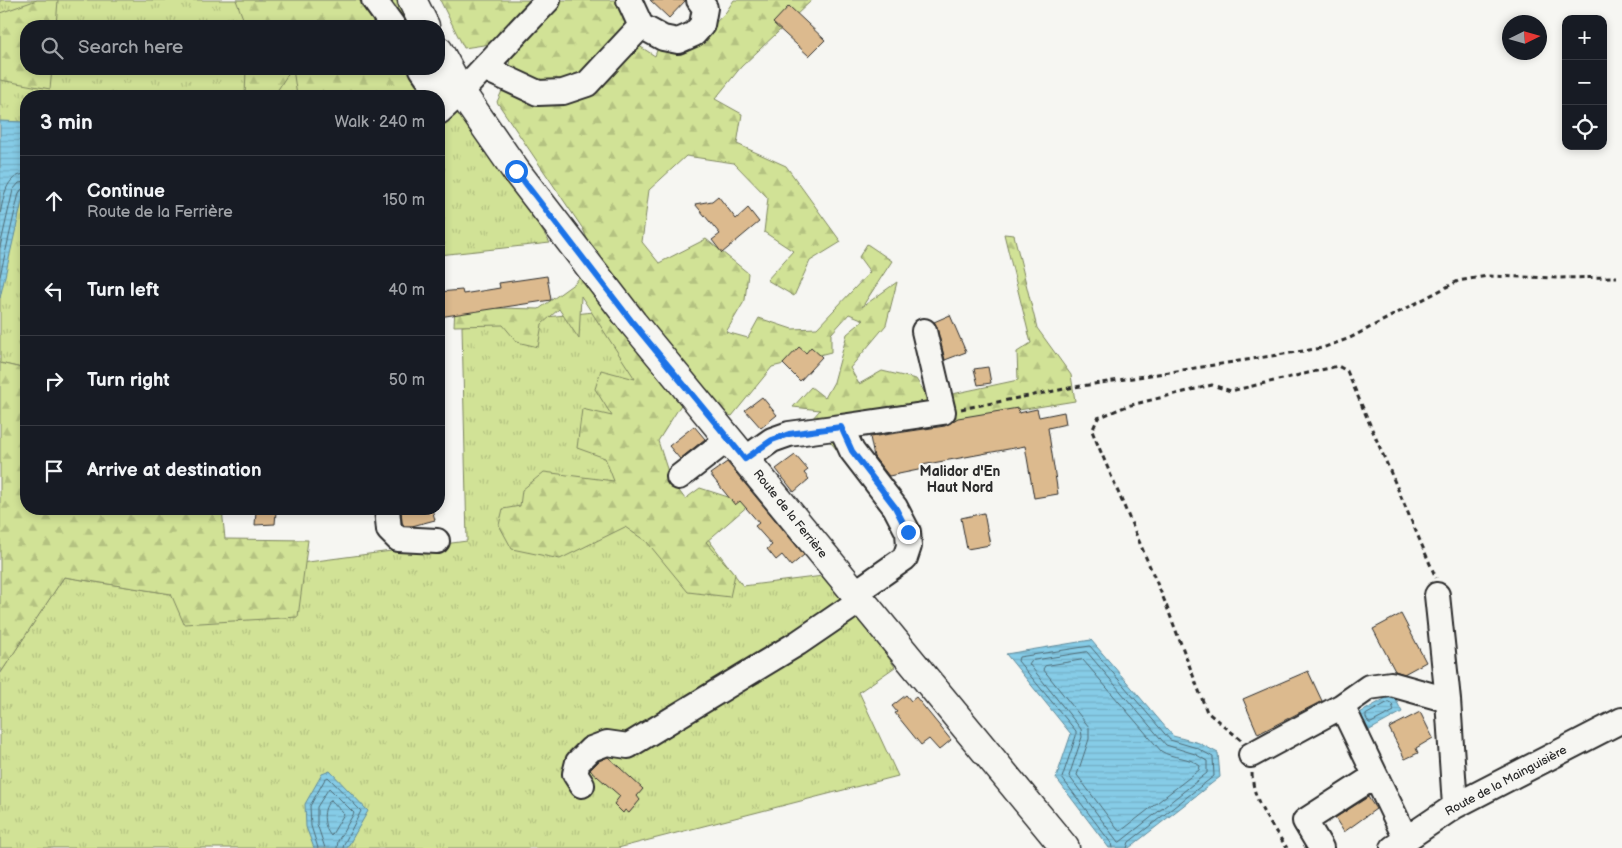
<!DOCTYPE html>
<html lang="en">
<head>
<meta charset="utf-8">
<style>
	body { margin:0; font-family:"Balsamiq Sans",sans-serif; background:#20242c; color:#f1f3f6 }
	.controls { position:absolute; right:15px; top:15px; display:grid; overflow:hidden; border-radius:10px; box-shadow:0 2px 8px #0003 }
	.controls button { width:45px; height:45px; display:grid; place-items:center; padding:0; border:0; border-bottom:1px solid #363941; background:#171b24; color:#f1f3f6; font:25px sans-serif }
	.compass { position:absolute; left:1502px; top:15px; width:45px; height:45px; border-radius:50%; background:#171b24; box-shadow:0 2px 8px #0003; rotate:85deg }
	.stop { position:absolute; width:15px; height:15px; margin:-11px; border:4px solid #1a73e8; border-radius:50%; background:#fff }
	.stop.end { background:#1a73e8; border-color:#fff; box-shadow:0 1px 5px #0008 }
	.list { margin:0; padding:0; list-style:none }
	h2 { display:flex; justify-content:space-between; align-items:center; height:65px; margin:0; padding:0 20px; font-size:21px }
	h2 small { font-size:16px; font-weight:400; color:#9ea1a6 }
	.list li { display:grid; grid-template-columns:32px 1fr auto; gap:15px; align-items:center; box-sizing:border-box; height:90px; padding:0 20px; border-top:1px solid #363941 }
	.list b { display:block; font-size:19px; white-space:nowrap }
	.list p { margin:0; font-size:16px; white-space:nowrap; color:#9ea1a6 }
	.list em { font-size:16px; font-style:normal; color:#9ea1a6 }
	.icon { flex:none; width:28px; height:28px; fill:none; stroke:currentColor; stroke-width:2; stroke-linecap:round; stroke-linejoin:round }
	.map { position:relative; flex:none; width:1622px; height:848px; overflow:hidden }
	.search { position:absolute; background:#171b24; box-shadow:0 2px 8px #0003; left:20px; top:20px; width:425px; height:55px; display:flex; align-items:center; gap:12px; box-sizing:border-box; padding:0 18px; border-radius:20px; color:#9ea1a6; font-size:19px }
	.panel { position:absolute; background:#171b24; box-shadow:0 2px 8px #0003; left:20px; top:90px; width:425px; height:425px; border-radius:20px }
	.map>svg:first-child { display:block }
	.grass { fill:url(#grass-tufts); stroke:#7e8660 }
	.forest { fill:url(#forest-firs); stroke:#7e8660 }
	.water { fill:url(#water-rules); stroke:#628c9c }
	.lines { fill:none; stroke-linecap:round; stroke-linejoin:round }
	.shore { stroke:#4f6b76; stroke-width:1 }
	.building { fill:#dcba8e; stroke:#2b2b2b }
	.minor-casing { stroke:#2b2b2b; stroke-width:28 }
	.major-casing { stroke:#2b2b2b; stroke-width:31 }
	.path { stroke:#2b2b2b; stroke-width:3; stroke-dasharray:5 4; stroke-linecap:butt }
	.minor { stroke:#f6f6f2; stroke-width:24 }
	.major { stroke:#f6f6f2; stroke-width:28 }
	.route { stroke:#1a73e8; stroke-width:6 }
	.labels { text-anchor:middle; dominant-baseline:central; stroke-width:4; stroke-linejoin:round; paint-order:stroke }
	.street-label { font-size:12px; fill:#2b2b2b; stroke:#f6f6f2 }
	.neighbourhood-label { font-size:14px; font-weight:bold; fill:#2b2b2b; stroke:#f6f6f2 }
</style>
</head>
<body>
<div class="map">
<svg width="1622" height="848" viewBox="0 0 1622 848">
	<defs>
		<pattern id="grass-tufts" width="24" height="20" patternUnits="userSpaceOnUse" patternTransform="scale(1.25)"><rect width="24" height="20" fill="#d1e296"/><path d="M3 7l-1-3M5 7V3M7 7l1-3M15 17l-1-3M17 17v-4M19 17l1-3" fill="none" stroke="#b4c281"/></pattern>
		<pattern id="forest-firs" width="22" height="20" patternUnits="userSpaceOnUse" patternTransform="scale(1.25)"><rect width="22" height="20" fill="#d1e296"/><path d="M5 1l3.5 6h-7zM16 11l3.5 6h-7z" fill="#b4c281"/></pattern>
		<pattern id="water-rules" width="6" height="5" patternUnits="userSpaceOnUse" patternTransform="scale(1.25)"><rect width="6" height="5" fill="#86cce7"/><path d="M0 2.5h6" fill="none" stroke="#74afc6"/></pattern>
	</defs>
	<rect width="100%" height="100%" fill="#f6f6f2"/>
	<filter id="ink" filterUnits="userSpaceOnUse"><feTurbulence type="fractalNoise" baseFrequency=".02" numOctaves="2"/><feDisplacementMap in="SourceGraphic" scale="10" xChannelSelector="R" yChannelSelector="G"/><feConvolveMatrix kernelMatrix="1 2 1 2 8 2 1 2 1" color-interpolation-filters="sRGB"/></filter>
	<g filter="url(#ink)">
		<path class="grass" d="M0,0h398l17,26h-389v43h413v-4l111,178 -111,12v-159h-413v273l-26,-6z
			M603,311l71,82 -37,50 106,143 88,-11 64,92 -36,25 39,84 -280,72h-618v-174l64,-97 108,17 121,-30 174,-23 -5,-215z"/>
		<path class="forest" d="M37,0h21l-2,26h-30v43h26l-2,20 -50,-9v-67z
			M236,0h123l19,26h-132z
			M440,0h183l4,36 -44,42 -45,10 -29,-13 1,-34 -46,7z
			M734,0h78l-71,67 -26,32 27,15 -5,30 49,22 55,76 -31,19 -16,35 -27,-16 26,-29 -29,-19 4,-34 -34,-35 -48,-7 -37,34 -7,52 17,21 47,-24 42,34 -3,27 -19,32 22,6 11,-20 33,11 25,-1 53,-56 -11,-15 8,-13 25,17 -30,46 35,-25 -11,43 -36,43 9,16 23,-13 34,8 13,20 89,-19 -1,-28 14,-9 -27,-109 10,1 23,93 34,47 4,26 -212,34 -25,16 -27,-31 9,-10 -27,-3 18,-20 14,11 9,-16 13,-48 17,-14 -15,-6 -18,20v18l-59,15 -40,49 -48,-16 -26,41 12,37 15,21 15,-11 50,16 -44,38 29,32 -5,23 -42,-5 -41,-50 -22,-15 -65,32 -48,-10 -13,-24 4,-16 17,-3 2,-16 22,-18 70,9 -9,-23 -28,-10 5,-39 30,7 -17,-27 6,-19 34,9 -54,-83 -2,43 -20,-30 -17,15 -4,23 -21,-5 -14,-17 -49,1 1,-19 84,2 36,-26 20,-25 -12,-29 -86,-127 9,-20 34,14 96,-52 19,12 5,-14 34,3 32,-33z
			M246,69h45l-17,27h-29z
			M293,69h115l20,27h-131z
			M0,363l26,6v140h196l3,30 83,1 -10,77 -114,7 -13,-30 -107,-17 -64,97z"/>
		<path class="water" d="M0,121l26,1v62l-26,114z
			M1091,640l82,96 26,7 19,10 2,24 -91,71h-20l-53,-70 15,-44 -65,-80z
			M1393,694l9,18 -34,19 -10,-17z
			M330,771l38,40 -21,37h-33l-8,-21 -1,-23 17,-30z"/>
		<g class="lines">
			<path class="shore" d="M0,214c4,-17 5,-39 26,-40
				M0,247l13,-57 6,-7 7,-1
				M0,276l19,-83 3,-4 4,-1
				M1087,652l79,93 29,9 12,7v12l-87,69h-2l-49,-66 13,-39 -1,-8 -52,-65 2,-3z
				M1083,660l78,91c12,8 28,5 39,15l-1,4 -78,61 -3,-1 -41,-55 12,-36v-12l-46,-58 2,-3z
				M1389,702l3,2 2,7 -23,12h-2l-3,-5v-3z
				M331,800l13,14 -13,22c-8,-9 -10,-28 0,-36z
				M318,848l-7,-22 -1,-20 15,-27 3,-2 33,34 -17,33 -1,4
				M325,848l-8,-24v-17l12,-19 25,25 -16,28 -1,7
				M1112,848l-1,-5 -49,-65 14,-42v-5l-58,-70 1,-4 71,-11 80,94 27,8 16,9 1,19 -85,66 -2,6"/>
		</g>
		<path class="building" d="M650,0h36l-17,18z
			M789,6l36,34 -16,16 -36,-33z
			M718,196l18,23 12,-11 11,14 -37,31 -10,-13 8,-6 -25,-30 17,-3z
			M547,276l4,24 -112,17v-25l23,-2 1,4 37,-6 -1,-5z
			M950,315l16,37 -21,8 -8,-32 -3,-6z
			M799,347l7,6 5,-6 11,10 -22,24 -17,-17z
			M988,367l3,16 -13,2 -4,-16z
			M762,397l15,18 -16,13 -16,-18z
			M1018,408l1,5 18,-4 2,8 25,-5 2,12 -18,4 10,66 -24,4 -9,-52 -103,19 1,4 -34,7 -15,-19 -4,-20 75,-11 13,-8z
			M694,426l11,13 -25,20 -11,-13z
			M795,455l13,15 -4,3 5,6 -15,13 -18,-23z
			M727,462l77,93 -13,11 -9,-11 -6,5 -9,-11 5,-4 -17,-19 4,-3 -19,-22 -5,4 -25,-31z
			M401,509h31l3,11 -23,6h-8l-2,-4z
			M256,511l20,1 -1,12 -20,1z
			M984,513l6,32 -23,4 -6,-31z
			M1401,614l25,48 -22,12 -9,-3 -22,-42z
			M1308,671l14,30 -64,33 -15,-35z
			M906,695l5,6 5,-4 35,43 -12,10 -10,-11 -8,6 -26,-32 2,-1 -5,-6z
			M1420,712l13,26 -17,10 2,5 -13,6 -16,-31z
			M608,757l35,32 -6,7 3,4 -11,13 -4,-3 -2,3 -9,-9 6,-8 -30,-26 9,-9z
			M1368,797l8,12 -32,23 -9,-14z"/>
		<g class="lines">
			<defs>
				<path id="minor" d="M374,0l19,26
					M629,0l12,26 22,12 15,3 16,-7 8,-9 3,-17 -6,-8
					M484,68l54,25 25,-1 24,-8 54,-58
					M422,69l24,35
					M439,112l22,-20 87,-92
					M841,427l102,-15 -19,-81
					M745,459l27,-19 17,-6 52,-7 11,24 43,56 13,25 1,14 -4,12 -50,35
					M679,477l49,-38
					M387,509l2,21 9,9 39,2
					M1437,595l11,105 7,106
					M1342,706l64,133
					M1251,755l91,-49 27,-19 22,-3 57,16
					M582,785l-7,-11 3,-12 13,-13 16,-6 21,3 170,-103 63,-43
					M1321,848l-16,-27 70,-45
					M1393,848l62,-42 167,-86"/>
				<path id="major" d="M412,0l13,26
					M439,51l22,41 55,79 117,152 432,525"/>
			</defs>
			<use href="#minor" class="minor-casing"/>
			<use href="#major" class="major-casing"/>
			<path class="path" d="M961,409l114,-22 247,-39 28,-10 108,-57 29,-5 70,2 60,-1
				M1241,740l-34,-28 -42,-110 -73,-171 6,-13 29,-12 85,-21 19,6 107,-25 9,5 89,207
				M1252,773c1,30 19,51 35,75"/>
			<use href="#minor" class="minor"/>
			<use href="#major" class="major"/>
		</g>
	</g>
	<g class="lines" filter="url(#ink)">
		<path class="route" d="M516,171l117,152 112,136 27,-19 17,-6 52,-7 11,24 43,56 13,25"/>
	</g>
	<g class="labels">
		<g class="street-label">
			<text transform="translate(790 514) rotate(51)">Route de la Ferrière</text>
			<text transform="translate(1506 781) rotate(-28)">Route de la Mainguisière</text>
		</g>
		<g class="neighbourhood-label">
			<text x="960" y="471">Malidor d'En<tspan x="960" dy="16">Haut Nord</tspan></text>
		</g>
	</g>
</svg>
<div class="controls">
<button>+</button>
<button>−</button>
<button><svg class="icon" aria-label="locate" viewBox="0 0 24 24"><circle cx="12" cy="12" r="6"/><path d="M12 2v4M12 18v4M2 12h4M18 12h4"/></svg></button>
</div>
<svg class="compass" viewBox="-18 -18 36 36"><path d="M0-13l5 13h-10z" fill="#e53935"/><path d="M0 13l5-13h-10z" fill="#9ea1a6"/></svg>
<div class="stop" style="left:516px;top:171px"></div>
<div class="stop end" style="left:908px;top:532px"></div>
<div class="search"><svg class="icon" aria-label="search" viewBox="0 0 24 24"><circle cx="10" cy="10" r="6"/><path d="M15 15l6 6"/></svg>Search here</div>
<section class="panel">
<h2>3 min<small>Walk · 240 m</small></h2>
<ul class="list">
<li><svg class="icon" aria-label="ahead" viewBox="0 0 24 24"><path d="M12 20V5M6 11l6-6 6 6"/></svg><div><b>Continue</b><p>Route de la Ferrière</p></div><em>150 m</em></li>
<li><svg class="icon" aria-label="left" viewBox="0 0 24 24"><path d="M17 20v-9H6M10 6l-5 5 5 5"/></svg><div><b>Turn left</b></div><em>40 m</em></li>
<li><svg class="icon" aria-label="right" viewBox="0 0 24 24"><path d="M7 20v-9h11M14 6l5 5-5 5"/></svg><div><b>Turn right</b></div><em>50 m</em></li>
<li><svg class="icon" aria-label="arrive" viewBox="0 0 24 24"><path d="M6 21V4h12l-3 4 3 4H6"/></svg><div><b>Arrive at destination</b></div></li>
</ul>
</section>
</div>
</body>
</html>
